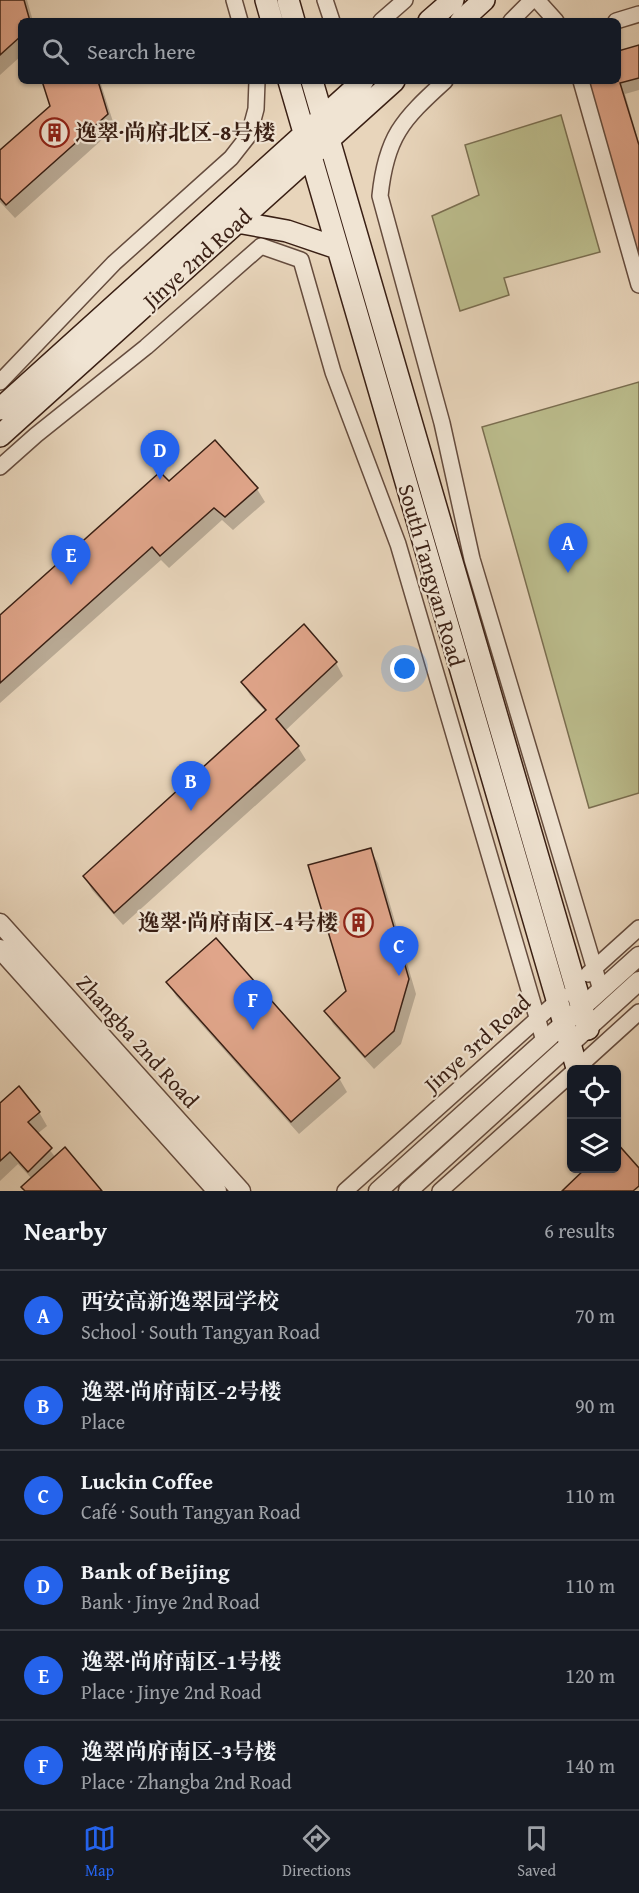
<!DOCTYPE html>
<html lang="en">
<head>
<meta charset="utf-8">
<style>
	body { margin:0; font-family:"Gentium Book Plus","Noto Serif SC",serif; background:#20242c; color:#f1f3f6 }
	.controls { position:absolute; right:18px; bottom:18px; display:grid; overflow:hidden; border-radius:9px; box-shadow:0 2px 4px #0004 }
	.controls button { width:54px; height:54px; display:grid; place-items:center; padding:0; border:0; border-bottom:2px solid #363941; background:#171b24; color:#f1f3f6; font:30px sans-serif }
	.you { position:absolute; left:405px; top:669px; width:21px; height:21px; margin:-15px; border:4px solid #fff; border-radius:50%; background:#1a73e8; box-shadow:0 0 0 9px #1a73e833 }
	.badge { display:grid; place-items:center; width:39px; height:39px; border-radius:50%; background:#2563eb; color:#fff; font-size:20px; font-weight:700 }
	.pin { position:absolute; translate:-50% -50px; filter:drop-shadow(0 2px 3px #0008) }
	.pin::after { content:''; position:absolute; top:32px; width:21px; height:18px; background:inherit; clip-path:polygon(0 0,100% 0,50% 100%) }
	.list { margin:0; padding:0; list-style:none }
	h2 { display:flex; justify-content:space-between; align-items:center; height:78px; margin:0; padding:0 24px; font-size:26px }
	h2 small { font-size:20px; font-weight:400; color:#9ea1a6 }
	.list li { display:grid; grid-template-columns:39px 1fr auto; gap:18px; align-items:center; box-sizing:border-box; height:90px; padding:0 24px; border-top:2px solid #363941 }
	.list b { display:block; font-size:22px; white-space:nowrap }
	.list p { margin:0; font-size:20px; white-space:nowrap; color:#9ea1a6 }
	.list em { font-size:20px; font-style:normal; color:#9ea1a6 }
	.icon { flex:none; width:33px; height:33px; fill:none; stroke:currentColor; stroke-width:2; stroke-linecap:round; stroke-linejoin:round }
	.map { position:relative; flex:none; width:639px; height:1191px; overflow:hidden }
	.search { position:absolute; background:#171b24; box-shadow:0 2px 4px #0004; left:18px; right:18px; top:18px; height:66px; display:flex; align-items:center; gap:15px; box-sizing:border-box; padding:0 21px; border-radius:9px; color:#9ea1a6; font-size:22px }
	.sheet { height:618px; background:#171b24 }
	nav { display:flex; justify-content:space-around; align-items:center; box-sizing:border-box; height:84px; border-top:2px solid #363941; background:#171b24; font-size:16px; color:#9ea1a6 }
	nav a { display:grid; justify-items:center; gap:3px }
	nav .on { color:#2563eb }
	.map>svg:first-child { display:block }
	.green { fill:#bbbc8c; stroke:#7a6e50; stroke-width:1.5 }
	.shadow { fill:#0003 }
	.building { fill:#e0a58a; stroke:#391f14; stroke-width:1.5 }
	.lines { fill:none; stroke-linecap:round; stroke-linejoin:round }
	.minor-casing { stroke:#654c3e; stroke-width:18 }
	.tertiary-casing { stroke:#654c3e; stroke-width:21 }
	.secondary-casing { stroke:#391f14; stroke-width:24 }
	.minor { stroke:#f0e4d3; stroke-width:15 }
	.tertiary { stroke:#f0e4d3; stroke-width:18 }
	.secondary { stroke:#f0e4d3; stroke-width:21 }
	.labels { text-anchor:middle; dominant-baseline:central; stroke-width:4.5; stroke-linejoin:round; paint-order:stroke }
	.poi-label { font-size:22px; font-weight:bold; fill:#391f14; stroke:#f0e4d3; text-anchor:start }
	.street-label { font-size:22px; fill:#391f14; stroke:#f0e4d3 }
</style>
</head>
<body>
<div class="map">
<svg width="639" height="1191" viewBox="0 0 639 1191">
	<rect width="100%" height="100%" fill="#e8d5bb"/>
	<filter id="stains"><feTurbulence type="fractalNoise" baseFrequency=".00333" numOctaves="4"/><feColorMatrix values="0 0 0 0 .2 0 0 0 0 .09 0 0 0 0 .02 0 0 0 .5 -.17"/></filter>
	<radialGradient id="worn" r=".72"><stop offset=".6" stop-color="#630" stop-opacity="0"/><stop offset="1" stop-color="#630" stop-opacity=".3"/></radialGradient>
	<path class="green" d="M561,115l39,137 -96,26 5,17 -49,16 -28,-95 47,-21 -14,-50z
		M639,382v411l-50,15 -107,-381z"/>
	<path class="shadow" d="M0,0h27l6,21h-12v35l-21,19z
		M639,46v44l-14,4 14,49v111l-45,-173h24v-29z
		M44,81h56l15,47 -100,90 -15,-16v-50l51,-45z
		M169,483l88,6 8,13 -32,28 -11,-10 -53,48 -8,-8 -161,143v-86z
		M336,663l7,13 -58,55 13,16 8,13 -183,165 -31,-35 -7,-13 181,-165 -16,-17 -8,-13z
		M370,850l8,13 38,131 -15,50 -27,25 -41,-45 -7,-13 21,-19z
		M168,982l171,96 8,14 -48,42 -123,-138z
		M0,1105l39,7 8,14 -10,8 19,24 44,33h-74l6,-12 -14,-15 -18,17z"/>
	<path class="building" d="M0,0h24l6,21h-9v15l-21,19z
		M639,45v33l-19,5 19,62v114l-51,-178h30v-30z
		M42,81h56l10,33 -102,91 -6,-7v-48l50,-44z
		M215,440l43,48 -33,29 -11,-9 -54,48 -8,-9 -152,136v-68l160,-143 9,9z
		M304,624l33,38 -61,57 23,27 -185,167 -31,-37 183,-166 -25,-28z
		M371,848l38,131 -15,52 -29,26 -41,-46 22,-20 -38,-126z
		M216,938l124,140 -49,44 -125,-140z
		M19,1086l21,26 -12,10 24,26 -24,24 -18,-20 -10,9v-58z
		M616,1142l23,26v18l-6,5h-71l24,-23h30z
		M65,1147l37,44h-77l-4,-4z"/>
	<g class="lines">
		<defs>
			<path id="minor" d="M234,0l6,21
				M325,0l7,21
				M537,0l19,21
				M381,21l24,-21
				M511,21l21,-21
				M616,21l23,-7
				M445,81c-43,39 -59,56 -65,115l62,227 30,136 129,431
				M581,81l58,204
				M0,382l114,-119 117,-105 18,-23 7,-26 1,-28
				M0,467l36,-32 110,-88 115,-101 40,14 32,112 65,172 146,497
				M588,974l51,-46
				M575,1070l64,-58
				M345,1191l218,-195
				M440,1191l132,-118"/>
			<path id="tertiary" d="M0,923l241,268
				M0,949l217,242
				M378,1191l261,-235
				M408,1191l231,-210"/>
			<path id="secondary" d="M266,0l6,21
				M288,0l6,21
				M429,21l24,-21
				M461,21l23,-21
				M289,81l288,987
				M312,81l276,948
				M237,222l50,9 50,17
				M0,409l363,-328
				M0,436l394,-355"/>
		</defs>
		<use href="#minor" class="minor-casing"/>
		<use href="#tertiary" class="tertiary-casing"/>
		<use href="#secondary" class="secondary-casing"/>
		<use href="#minor" class="minor"/>
		<use href="#tertiary" class="tertiary"/>
		<use href="#secondary" class="secondary"/>
	</g>
	<defs>
		<symbol id="building-ring" viewBox="-11 -11 22 22"><circle r="9.5" fill="#f0e4d3" stroke="#8f2418" stroke-width="1.5"/><path d="M-4-6H4V6H1V3H-1V6H-4ZM-2.5-4.3h1.7v1.8h-1.7ZM.8-4.3h1.7v1.8H.8ZM-2.5-1h1.7V.8h-1.7ZM.8-1h1.7V.8H.8Z" fill="#8f2418"/></symbol>
	</defs>
	<g fill-rule="evenodd">
		<use href="#building-ring" x="38" y="116" width="33" height="33"/>
		<use href="#building-ring" x="342" y="906" width="33" height="33"/>
	</g>
	<g class="labels">
		<g class="poi-label">
			<text x="75" y="132">逸翠·尚府北区-8号楼</text>
			<text x="338" y="922" text-anchor="end">逸翠·尚府南区-4号楼</text>
		</g>
		<g class="street-label">
			<text transform="translate(197 258) rotate(-42)">Jinye 2nd Road</text>
			<text transform="translate(432 575) rotate(74)">South Tangyan Road</text>
			<text transform="translate(138 1041) rotate(48)">Zhangba 2nd Road</text>
			<text transform="translate(477 1043) rotate(-42)">Jinye 3rd Road</text>
		</g>
	</g>
	<rect width="100%" height="100%" filter="url(#stains)"/>
	<rect width="100%" height="100%" fill="url(#worn)"/>
</svg>
<div class="controls">
<button><svg class="icon" aria-label="locate" viewBox="0 0 24 24"><circle cx="12" cy="12" r="6"/><path d="M12 2v4M12 18v4M2 12h4M18 12h4"/></svg></button>
<button><svg class="icon" aria-label="layers" viewBox="0 0 24 24"><path d="M12 4l9 5-9 5-9-5zM3 14l9 5 9-5"/></svg></button>
</div>
<div class="you"></div>
<div class="pin badge" style="left:568px;top:573px">A</div>
<div class="pin badge" style="left:191px;top:811px">B</div>
<div class="pin badge" style="left:399px;top:976px">C</div>
<div class="pin badge" style="left:160px;top:480px">D</div>
<div class="pin badge" style="left:71px;top:585px">E</div>
<div class="pin badge" style="left:253px;top:1030px">F</div>
<div class="search"><svg class="icon" aria-label="search" viewBox="0 0 24 24"><circle cx="10" cy="10" r="6"/><path d="M15 15l6 6"/></svg>Search here</div>
</div>
<section class="sheet">
<h2>Nearby<small>6 results</small></h2>
<ul class="list">
<li><span class="badge">A</span><div><b>西安高新逸翠园学校</b><p>School · South Tangyan Road</p></div><em>70 m</em></li>
<li><span class="badge">B</span><div><b>逸翠·尚府南区-2号楼</b><p>Place</p></div><em>90 m</em></li>
<li><span class="badge">C</span><div><b>Luckin Coffee</b><p>Café · South Tangyan Road</p></div><em>110 m</em></li>
<li><span class="badge">D</span><div><b>Bank of Beijing</b><p>Bank · Jinye 2nd Road</p></div><em>110 m</em></li>
<li><span class="badge">E</span><div><b>逸翠·尚府南区-1号楼</b><p>Place · Jinye 2nd Road</p></div><em>120 m</em></li>
<li><span class="badge">F</span><div><b>逸翠尚府南区-3号楼</b><p>Place · Zhangba 2nd Road</p></div><em>140 m</em></li>
</ul>
</section>
<nav>
<a class="on"><svg class="icon" aria-label="map" viewBox="0 0 24 24"><path d="M3 6l6-2 6 2 6-2v14l-6 2-6-2-6 2zM9 4v14M15 6v14"/></svg>Map</a>
<a><svg class="icon" aria-label="directions" viewBox="0 0 24 24"><path d="M12 3l9 9-9 9-9-9zM9 14v-3h6M13 9l2 2-2 2"/></svg>Directions</a>
<a><svg class="icon" aria-label="saved" viewBox="0 0 24 24"><path d="M7 4h10v16l-5-4-5 4z"/></svg>Saved</a>
</nav>
</body>
</html>
